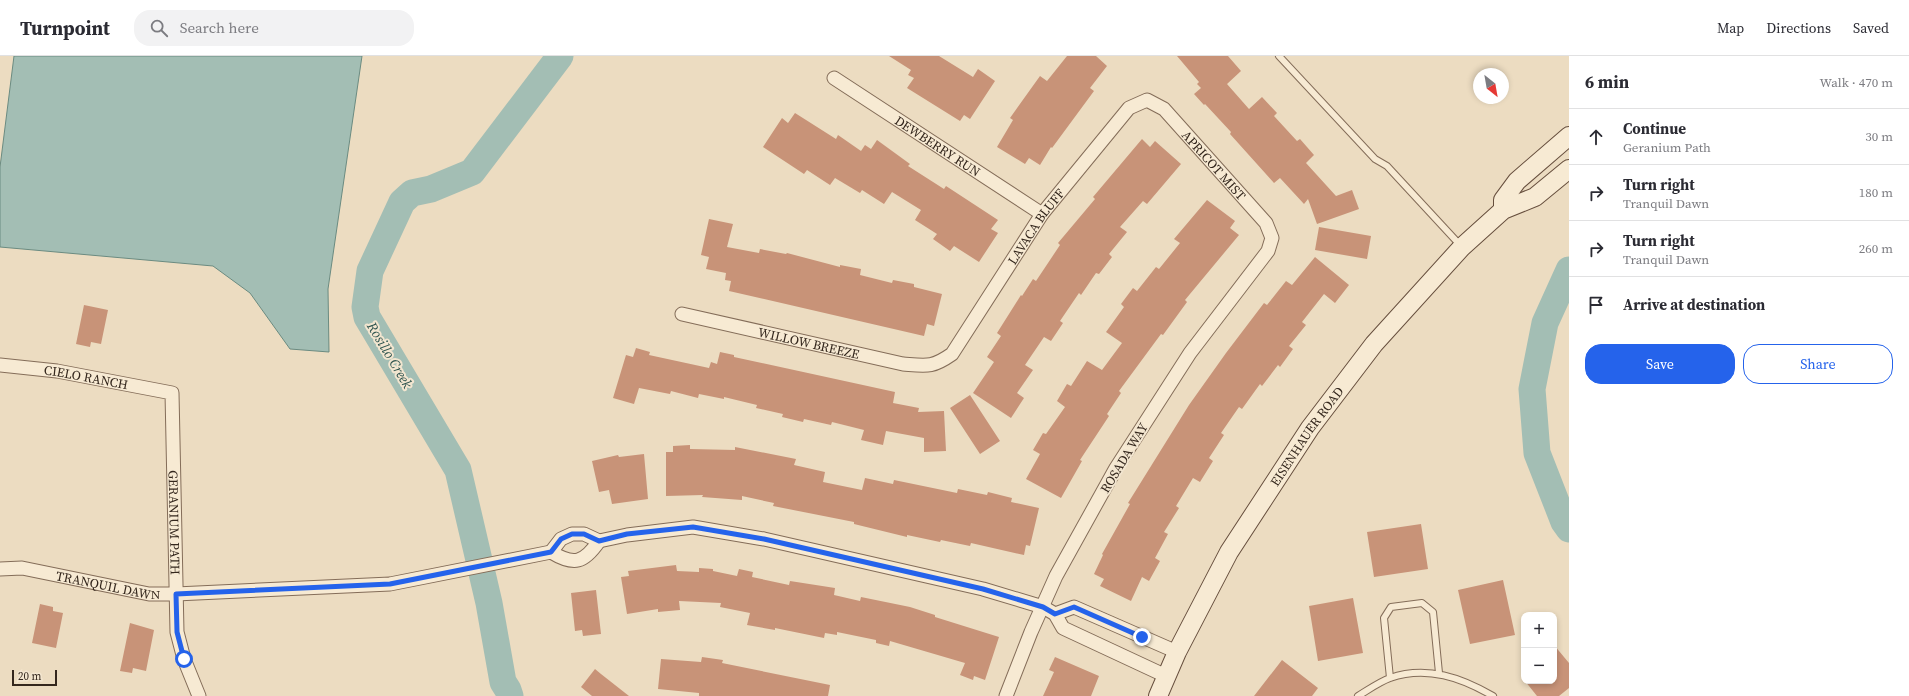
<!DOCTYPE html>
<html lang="en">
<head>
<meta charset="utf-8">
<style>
	body { margin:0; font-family:"Source Serif 4",serif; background:#f2f2f3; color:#2b2b33 }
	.controls { position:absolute; right:12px; bottom:12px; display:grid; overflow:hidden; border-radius:8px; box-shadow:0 2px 6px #0003 }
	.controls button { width:36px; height:36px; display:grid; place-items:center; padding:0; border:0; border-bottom:1px solid #e1e1e2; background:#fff; color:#2b2b33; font:20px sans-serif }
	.compass { position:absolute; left:1473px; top:12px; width:36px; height:36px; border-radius:50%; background:#fff; box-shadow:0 2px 6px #0003; rotate:149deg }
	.scale { position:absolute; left:12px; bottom:10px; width:45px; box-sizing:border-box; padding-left:4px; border:2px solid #34271d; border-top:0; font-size:11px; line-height:14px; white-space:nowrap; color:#34271d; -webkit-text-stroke:3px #f3e6d0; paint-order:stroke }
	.stop { position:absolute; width:12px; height:12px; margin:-9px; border:3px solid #2563eb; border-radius:50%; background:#fff }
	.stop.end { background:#2563eb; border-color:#fff; box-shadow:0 1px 4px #0008 }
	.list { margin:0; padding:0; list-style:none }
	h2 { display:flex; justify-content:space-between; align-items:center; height:52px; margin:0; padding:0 16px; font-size:17px }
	h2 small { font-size:13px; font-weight:400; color:#7c7c81 }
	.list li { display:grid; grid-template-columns:26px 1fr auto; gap:12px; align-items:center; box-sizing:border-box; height:56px; padding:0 16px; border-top:1px solid #e1e1e2 }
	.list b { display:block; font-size:15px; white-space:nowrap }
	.list p { margin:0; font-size:13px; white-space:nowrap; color:#7c7c81 }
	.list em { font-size:13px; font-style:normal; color:#7c7c81 }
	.actions { display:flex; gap:8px; padding:12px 16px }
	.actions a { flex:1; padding:9px 0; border:1px solid #2563eb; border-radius:16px; text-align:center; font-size:14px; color:#2563eb }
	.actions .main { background:#2563eb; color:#fff }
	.icon { flex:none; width:22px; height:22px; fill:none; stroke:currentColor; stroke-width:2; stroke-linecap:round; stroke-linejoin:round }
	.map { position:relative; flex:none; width:1569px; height:640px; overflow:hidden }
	header { display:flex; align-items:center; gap:24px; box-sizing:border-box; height:56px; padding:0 20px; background:#fff; border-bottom:1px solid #e1e1e2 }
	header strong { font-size:19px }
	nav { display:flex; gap:22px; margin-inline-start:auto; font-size:14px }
	.search { width:280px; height:36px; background:#f2f2f3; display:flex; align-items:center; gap:10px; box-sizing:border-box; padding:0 14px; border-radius:16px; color:#7c7c81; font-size:15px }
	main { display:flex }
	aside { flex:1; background:#fff }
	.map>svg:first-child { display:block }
	.water { fill:#a3beb4; stroke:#6b8b81 }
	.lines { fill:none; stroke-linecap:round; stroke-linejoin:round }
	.river { stroke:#a3beb4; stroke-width:27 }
	.building { fill:#c89378 }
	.lane-casing { stroke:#846d59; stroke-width:8 }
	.street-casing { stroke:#846d59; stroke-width:15 }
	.secondary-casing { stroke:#664e3d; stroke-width:20 }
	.lane { stroke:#f7ead3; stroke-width:6 }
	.street { stroke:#f7ead3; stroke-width:13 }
	.secondary { stroke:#f7ead3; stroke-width:18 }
	.route { stroke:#2563eb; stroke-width:5 }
	.labels { text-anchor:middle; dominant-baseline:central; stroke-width:4; stroke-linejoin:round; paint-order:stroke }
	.street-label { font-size:13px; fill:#34271d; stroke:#f3e6d0 }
	.water-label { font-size:14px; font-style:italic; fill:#2d534e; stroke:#f3e6d0 }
</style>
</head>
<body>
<header>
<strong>Turnpoint</strong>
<div class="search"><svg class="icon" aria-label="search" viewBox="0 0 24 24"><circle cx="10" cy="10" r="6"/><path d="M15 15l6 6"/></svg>Search here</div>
<nav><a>Map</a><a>Directions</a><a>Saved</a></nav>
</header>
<main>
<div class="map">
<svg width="1569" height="640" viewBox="0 0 1569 640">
	<rect width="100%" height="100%" fill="#ecdcc1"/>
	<path class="water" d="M14,0h348l-34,233 1,63 -39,-3 -40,-56 -37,-27 -213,-19v-80z"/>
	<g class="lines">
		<path class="river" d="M1569,214l-24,53 -13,66 5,64 27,69 5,7
			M510,640l-2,-6 -5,-8 -14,-79 -31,-133 -91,-153 -2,-10 5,-36 32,-69 10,-9 19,-4 41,-17 88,-116"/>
	</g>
	<path class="building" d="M889,0h50l34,21 5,-8 17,12 -25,38 -6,-4 -4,6 -53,-33 7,-10 -6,-3 3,-5z
		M1067,0h29l11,10 -17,22 4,3 -42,57 -1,-1 -11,18 -11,-7 -4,6 -28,-17 16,-27 -3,-2 30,-42 7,5z
		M1177,0h51l13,15 -14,13 22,25 13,-12 15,16 -3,3 23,25 3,-2 14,16 -8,8 30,33 16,-6 7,19 -42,15 -9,-25 -4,5 -24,-26 -6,5 -44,-49 1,-2 -26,-28 -1,1 -10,-11 7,-6 -4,-4 2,-2z
		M795,57l41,26 2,-4 23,16 4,-6 6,4 6,-9 33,24 -2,2 36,23 2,-3 52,34 -7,9 7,4 -19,29 -25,-16 -4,5 -17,-12 4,-5 -22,-14 6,-10 -29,-18 -8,12 -22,-14 -2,3 -25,-15 -5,7 -23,-15 -3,4 -41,-27 19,-29 6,5z
		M1142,83l8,8 5,-6 26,23 -34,40 -4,-3 -23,26 7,5 -18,22 3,3 -13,17 -3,-1 -15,22 -2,-2 -19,28 3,2 -12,18 -7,-4 -19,28 8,5 -16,23 7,5 -13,20 -38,-25 21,-31 -7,-5 14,-21 -4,-3 24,-38 1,1 11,-17 3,2 24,-36 -2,-2 37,-44 -2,-2z
		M1207,144l28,21 -5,7 9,7 -54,65 2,2 -24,33 -2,-1 -42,57 2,2 -14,21 2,2 -29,44 2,1 -21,37 -35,-19 14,-25 -7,-4 10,-17 3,1 19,-27 -8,-6 10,-17 4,2 16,-25 15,9 20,-27 -16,-11 18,-25 -3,-3 12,-16 4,3 19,-24 3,2 21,-26 -6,-4z
		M709,163l24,5 -6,23 32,6 1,-4 26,5 1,-1 53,14v-2l21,4 -1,6 32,8 1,-3 21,4v3l28,7 -8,32 -7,-2 -3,12 -195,-45 2,-10 -6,-1 1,-7 -20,-4 3,-12 -8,-2z
		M1319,171l52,9 -4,23 -52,-9z
		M1315,201l34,28 -14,18 -11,-9 -22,28 4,3 -17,21 4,3 -13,18 -2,-2 -16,21 -2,-2 -18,25 -3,-2 -18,26 3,2 -15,23 4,3 -13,21 -7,-4 -17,28 3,2 -15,24 4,2 -13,24 5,3 -11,20 -7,-4 -11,24 -31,-15 4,-7 -10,-5 9,-19 -1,-1 28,-50 -2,-1 61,-98 37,-52 38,-50 3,2 19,-24 6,4z
		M84,249l24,5 -7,34 -10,-2 -1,5 -14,-3z
		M636,292l14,4 -1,3 60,13 2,-6 6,2 3,-12 14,3v2l161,35 -2,11 26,5 -1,4 26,-1 2,40 -22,1v-14l-38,-7 -3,14 -22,-5 3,-10 -32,-8 -1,3 -27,-6 -1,3 -21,-5 1,-3 -27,-6 1,-3 -33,-8v2l-25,-5 -1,4 -27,-7 -1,3 -31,-6 -5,16 -21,-6 13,-43 7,2z
		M970,339l30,46 -20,13 -30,-46z
		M690,389v4l45,1v-3l61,12 -2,6 31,7 -2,10 39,8 3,-12 28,6 1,-4 63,13 1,-4 29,6 1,-3 24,6 -1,4 28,6 -9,38 -4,-1 -2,10 -53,-12 -1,3 -29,-6 -1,2 -33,-7v2l-53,-13v-2l-81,-16 1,-3 -32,-7v4l-40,-3 1,-2 -37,1v-44h7v-6z
		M644,398l4,45 -36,5 -3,-14 -10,2 -7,-31 26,-6 1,2z
		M1421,468l7,45 -54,8 -7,-45z
		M676,509l1,6 22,1v-4l14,1v2l24,5 2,-7 14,3 -1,5 37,8 1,-4 45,7 -1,7 26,6 1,-4 49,10 25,8v2l64,20 -14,43 -11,-4 -1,4 -13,-5 5,-12 -75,-22 -1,5 -13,-3v-3l-39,-8v3l-12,-2 -1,5 -49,-10v2l-28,-5 3,-12 -30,-6 1,-4 -42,-2 1,9 -22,2v-3l-31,5 -6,-37 8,-1 -1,-5z
		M1503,524l12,55 -45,9 -12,-54z
		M596,534l5,44 -18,2 -1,-6 -7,1 -4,-38z
		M1353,542l10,55 -45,8 -9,-55z
		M40,548l13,3v4l10,2 -7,35 -24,-5z
		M130,567l24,7 -8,41 -13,-3 -1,5 -12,-2z
		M1554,589l15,18v25l-10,8h-22l-12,-15h29z
		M702,601l21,3 -1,3 108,22 -2,11h-129v-3l-41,-4 3,-30 40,3z
		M1055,601l44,19 -8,20h-48l11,-24 -5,-2z
		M1282,604l36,28 -6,8h-58z
		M595,613l6,5 28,22h-37l-11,-9z"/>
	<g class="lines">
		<defs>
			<path id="lane" d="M1279,0l96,103 12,7 74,80
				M1390,622l-6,-60 7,-11 31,-4 11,9 6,61
				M1358,640c10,-6 21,-14 32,-18 37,-13 72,0 103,18"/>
			<g id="street">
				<path id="s1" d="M834,22l208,136"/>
				<path id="s2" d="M682,258l221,50c24,2 29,4 49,-10l90,-140 87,-106 18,-8 17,9 102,114 6,15 -4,13 -78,102 -74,115 -60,108 -25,56 -25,64"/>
				<path id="s3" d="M0,309l57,6 115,22 5,239 7,27 15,37"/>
				<path d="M551,496l10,-13 11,-5h12l15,7 28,-6 66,-8 71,12 219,50 60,18 12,7 8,14 103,48"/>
				<path id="s4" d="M0,513l22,-1 127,26h27l214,-10 161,-32c23,14 33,11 48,-11"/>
				<path d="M1055,558l19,-7 103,45"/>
			</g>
			<g id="secondary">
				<path d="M1503,154v-10l14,-19 52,-45"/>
				<path id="s5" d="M1158,640l19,-44 52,-100 81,-124 64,-84 88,-97 41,-37 32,-13 34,-28"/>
			</g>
		</defs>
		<use href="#lane" class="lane-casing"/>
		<use href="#street" class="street-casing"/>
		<use href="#secondary" class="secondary-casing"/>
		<use href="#lane" class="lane"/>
		<use href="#street" class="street"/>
		<use href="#secondary" class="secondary"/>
	</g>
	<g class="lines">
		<path class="route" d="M184,603l-7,-27 -1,-38 214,-10 161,-32 10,-13 11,-5h12l15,7 28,-7 66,-7 71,12 219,50 60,18 12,7 19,-7 68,30"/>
	</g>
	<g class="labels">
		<g class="street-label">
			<text stroke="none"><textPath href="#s1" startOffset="124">DEWBERRY RUN</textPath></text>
			<text stroke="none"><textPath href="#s2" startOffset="696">APRICOT MIST</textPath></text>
			<text stroke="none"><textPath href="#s2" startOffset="431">LAVACA BLUFF</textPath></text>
			<text stroke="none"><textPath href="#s2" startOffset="130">WILLOW BREEZE</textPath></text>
			<text stroke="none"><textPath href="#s3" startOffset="87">CIELO RANCH</textPath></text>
			<text stroke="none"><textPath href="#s5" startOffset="300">EISENHAUER ROAD</textPath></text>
			<text transform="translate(1124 402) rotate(-59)">ROSADA WAY</text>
			<text stroke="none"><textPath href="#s3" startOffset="304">GERANIUM PATH</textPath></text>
			<text stroke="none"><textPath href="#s4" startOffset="110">TRANQUIL DAWN</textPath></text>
		</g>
		<g class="water-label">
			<text transform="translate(390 299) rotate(59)">Rosillo Creek</text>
		</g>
	</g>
</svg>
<div class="controls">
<button>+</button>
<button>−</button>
</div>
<svg class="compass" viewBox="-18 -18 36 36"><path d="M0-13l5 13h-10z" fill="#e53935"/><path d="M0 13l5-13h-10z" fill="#7c7c81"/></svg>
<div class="scale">20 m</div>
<div class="stop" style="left:184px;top:603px"></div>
<div class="stop end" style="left:1142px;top:581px"></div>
</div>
<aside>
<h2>6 min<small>Walk · 470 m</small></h2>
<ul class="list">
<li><svg class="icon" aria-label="ahead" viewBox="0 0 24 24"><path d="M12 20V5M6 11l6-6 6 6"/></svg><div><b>Continue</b><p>Geranium Path</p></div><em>30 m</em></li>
<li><svg class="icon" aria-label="right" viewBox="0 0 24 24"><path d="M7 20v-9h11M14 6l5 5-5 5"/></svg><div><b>Turn right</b><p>Tranquil Dawn</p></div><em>180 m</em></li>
<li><svg class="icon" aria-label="right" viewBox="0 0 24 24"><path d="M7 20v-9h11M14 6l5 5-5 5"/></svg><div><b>Turn right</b><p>Tranquil Dawn</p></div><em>260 m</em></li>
<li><svg class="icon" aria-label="arrive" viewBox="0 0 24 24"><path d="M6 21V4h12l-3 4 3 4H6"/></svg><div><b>Arrive at destination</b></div></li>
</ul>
<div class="actions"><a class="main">Save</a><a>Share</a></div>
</aside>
</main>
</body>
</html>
